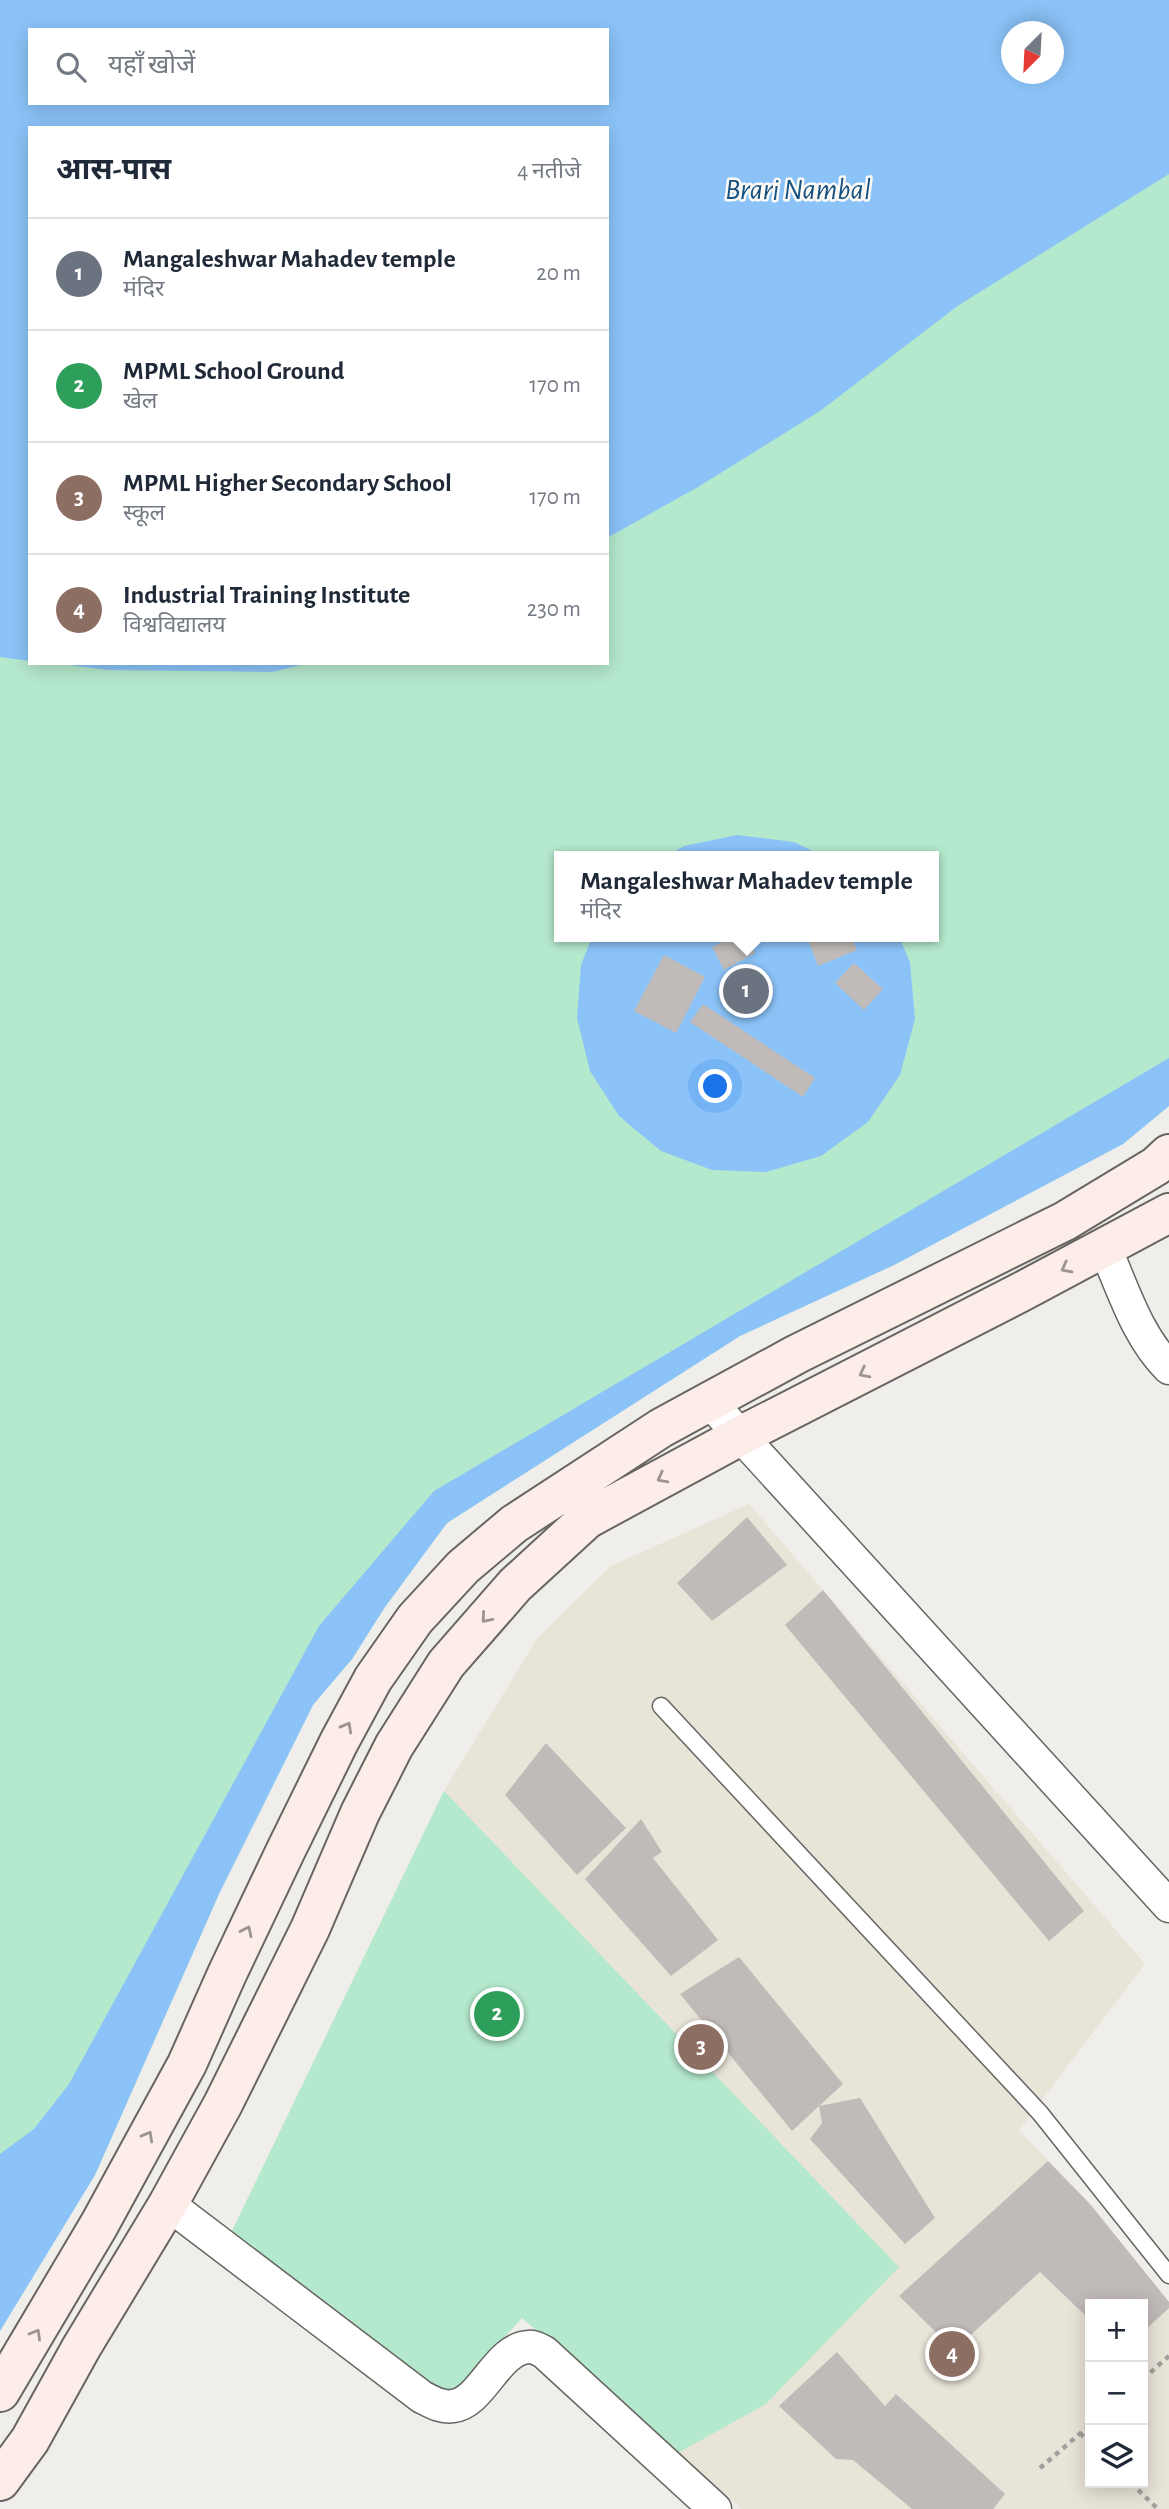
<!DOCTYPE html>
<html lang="hi">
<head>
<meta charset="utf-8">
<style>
	body { margin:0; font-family:"Alegreya Sans","Noto Sans Devanagari",sans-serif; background:#f2f2f3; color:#1f2937 }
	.controls { position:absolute; right:21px; bottom:21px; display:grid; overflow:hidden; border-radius:0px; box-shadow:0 4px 18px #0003 }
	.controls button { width:63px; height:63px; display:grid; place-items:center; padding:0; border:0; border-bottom:2px solid #e0e1e3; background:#fff; color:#1f2937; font:35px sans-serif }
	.compass { position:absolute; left:1001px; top:21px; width:63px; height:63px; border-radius:50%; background:#fff; box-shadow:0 4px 18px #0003; rotate:204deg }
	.you { position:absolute; left:716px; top:1087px; width:24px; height:24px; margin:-18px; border:5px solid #fff; border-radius:50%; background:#1a73e8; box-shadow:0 0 0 10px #1a73e833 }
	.badge { display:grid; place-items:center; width:46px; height:46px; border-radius:50%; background:#a8411f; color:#fff; font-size:23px; font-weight:700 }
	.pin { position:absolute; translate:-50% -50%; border:4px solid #fff; box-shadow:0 2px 7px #0006 }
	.popup { position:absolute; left:554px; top:851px; width:385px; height:91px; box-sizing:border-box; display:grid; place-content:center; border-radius:0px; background:#fff; filter:drop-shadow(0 2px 5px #0005); font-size:23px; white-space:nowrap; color:#747a83 }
	.popup b { font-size:26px; color:#1f2937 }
	.popup::after { content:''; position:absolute; left:50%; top:100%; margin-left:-14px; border:14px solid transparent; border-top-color:#fff }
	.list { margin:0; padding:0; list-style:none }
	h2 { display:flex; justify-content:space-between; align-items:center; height:91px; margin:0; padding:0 28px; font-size:30px }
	h2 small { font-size:23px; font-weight:400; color:#747a83 }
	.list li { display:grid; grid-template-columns:46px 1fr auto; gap:21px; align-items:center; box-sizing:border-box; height:112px; padding:0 28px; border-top:2px solid #e0e1e3 }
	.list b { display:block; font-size:26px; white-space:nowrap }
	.list p { margin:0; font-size:23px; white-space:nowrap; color:#747a83 }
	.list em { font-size:23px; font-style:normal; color:#747a83 }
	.icon { flex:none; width:38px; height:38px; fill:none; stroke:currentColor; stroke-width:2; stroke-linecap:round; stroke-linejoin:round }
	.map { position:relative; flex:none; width:1169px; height:2509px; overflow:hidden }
	.search { position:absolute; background:#fff; box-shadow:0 4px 18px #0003; left:28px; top:28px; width:581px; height:77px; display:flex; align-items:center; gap:18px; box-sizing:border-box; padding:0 24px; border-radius:0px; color:#747a83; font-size:26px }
	.panel { position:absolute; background:#fff; box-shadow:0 4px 18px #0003; left:28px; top:126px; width:581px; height:539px; border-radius:0px }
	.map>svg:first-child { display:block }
	.built { fill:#e9e4d8; fill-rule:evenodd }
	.green { fill:#b5e9cd; fill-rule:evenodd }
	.water { fill:#8bc3f8; fill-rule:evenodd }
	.building { fill:#c0bbb9 }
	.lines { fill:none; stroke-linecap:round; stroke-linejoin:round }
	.lane-casing { stroke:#676562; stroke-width:19 }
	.street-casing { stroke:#676562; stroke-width:35 }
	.secondary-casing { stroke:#676562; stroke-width:42 }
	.path { stroke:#a2a09d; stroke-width:4.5; stroke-dasharray:5 5; stroke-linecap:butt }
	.lane { stroke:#fff; stroke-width:16 }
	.street { stroke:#fff; stroke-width:32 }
	.secondary { stroke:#fcede8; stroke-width:38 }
	.oneway { stroke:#9c9490 }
	.labels { text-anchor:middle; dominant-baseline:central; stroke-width:5; stroke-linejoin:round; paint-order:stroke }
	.water-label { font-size:30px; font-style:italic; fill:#155181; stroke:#fefbf7 }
</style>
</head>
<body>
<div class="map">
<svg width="1169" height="2509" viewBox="0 0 1169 2509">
	<rect width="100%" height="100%" fill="#f0eeea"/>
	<path class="built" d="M749,1504l396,460 -126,166 71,74 79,98v207h-427l-219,-191 -294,-81 215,-446 94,-154 73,-71zM1090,2304h53v179h-53z"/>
	<path class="green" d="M0,0h1169v1106l-46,38 -229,121 -154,71 -293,187 -62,84 -33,52 -39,46 -94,189 -124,281 -95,156zM30,30h577v73h-577zM1012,32h42v42h-42zM30,128h577v535h-577zM559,856h374v81h-374z
		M444,1791l455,476 -133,137 -88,49 -156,-135 -65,73 -15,5 -213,-159z"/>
	<path class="water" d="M0,0h1169v174l-210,131 -139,106 -122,76 -91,51v-410h-577v533l-30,-4zM30,30h577v73h-577zM1012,32h42v42h-42z
		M52,663h258l-38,9 -164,-2z
		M737,835l57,7 29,14h-156l17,-10z
		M592,937h307l11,25 5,57 -15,56 -32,47 -47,34 -55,16 -54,-2 -51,-19 -42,-35 -29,-45 -13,-53 4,-53z
		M1169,1058v48l-46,38 -229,121 -154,71 -293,187 -62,84 -33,52 -39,46 -94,189 -124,281 -95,156v-177l34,-25 35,-45 250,-458 115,-135z"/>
	<path class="building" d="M731,937h15l9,16 -31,17 -12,-23z
		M807,937h45l5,13 -39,16z
		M664,955l41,22 -29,56 -42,-22z
		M854,963l29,26 -19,21 -29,-27z
		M703,1004l112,74 -12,19 -113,-75z
		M747,1517l40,48 -75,56 -35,-38z
		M823,1590l261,321 -35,30 -264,-316z
		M546,1743l80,85 -49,47 -72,-80z
		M641,1819l21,33 -9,6 65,82 -47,36 -86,-97z
		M739,1957l104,127 -51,47 -112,-137z
		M860,2098l75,120 -30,26 -95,-105 12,-16 -3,-17z
		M1048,2161l42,43 79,98v6l-26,24v-28h-53v16l-50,-48 -86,78 -55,-54z
		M837,2352l48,54 11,-12 109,100 -12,15h-81l-59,-49 -17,-1 -57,-53z"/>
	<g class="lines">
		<defs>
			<path id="lane" d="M661,1706l379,407 129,162"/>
			<path id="street" d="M1105,1248c18,41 32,88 64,120
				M709,1401l460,505
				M168,2204l254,193c10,5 19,11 31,9 29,-3 44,-58 76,-59 4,-1 11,3 15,5l171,157"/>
			<path id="secondary" d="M0,2392l99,-167 88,-161 40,-90 58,-122 54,-110 34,-63 42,-60 48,-52 51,-43 147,-96 136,-74 268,-133 91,-55 13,-12
				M0,2481l30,-41 51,-92 87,-144 55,-100 87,-175 50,-116 34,-67 52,-82 69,-79 72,-66 155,-84 279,-143 148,-79"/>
		</defs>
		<use href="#lane" class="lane-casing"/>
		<use href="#street" class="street-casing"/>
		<use href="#secondary" class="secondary-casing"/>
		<path class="path" d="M1143,2379l26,-23
			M1080,2433l10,10
			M1040,2468l50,-43
			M1131,2483l27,26"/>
		<use href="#lane" class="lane"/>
		<use href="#street" class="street"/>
		<use href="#secondary" class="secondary"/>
	</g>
	<defs><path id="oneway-chevron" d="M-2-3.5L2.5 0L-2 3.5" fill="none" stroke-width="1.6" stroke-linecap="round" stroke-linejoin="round" transform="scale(1.75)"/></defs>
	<g class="oneway">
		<use href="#oneway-chevron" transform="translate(1066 1268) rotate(152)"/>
		<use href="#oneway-chevron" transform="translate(864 1373) rotate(153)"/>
		<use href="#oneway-chevron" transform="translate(662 1478) rotate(152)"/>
		<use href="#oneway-chevron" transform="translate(486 1618) rotate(131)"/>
		<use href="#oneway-chevron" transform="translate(347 1727) rotate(-61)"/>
		<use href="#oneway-chevron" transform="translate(247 1931) rotate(-64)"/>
		<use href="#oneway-chevron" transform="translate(148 2136) rotate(-61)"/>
		<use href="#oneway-chevron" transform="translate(36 2334) rotate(-60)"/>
	</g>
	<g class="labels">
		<g class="water-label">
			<text x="798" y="190">Brari Nambal</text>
		</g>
	</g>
</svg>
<div class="controls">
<button>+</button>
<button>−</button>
<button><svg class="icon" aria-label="layers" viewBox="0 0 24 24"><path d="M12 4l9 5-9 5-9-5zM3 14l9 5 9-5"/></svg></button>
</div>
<svg class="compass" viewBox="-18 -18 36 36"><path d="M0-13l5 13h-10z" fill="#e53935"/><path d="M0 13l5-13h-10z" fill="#747a83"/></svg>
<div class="you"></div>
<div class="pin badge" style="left:746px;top:991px;background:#6b7280">1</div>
<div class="popup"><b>Mangaleshwar Mahadev temple</b>मंदिर</div>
<div class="pin badge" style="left:497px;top:2014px;background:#2e9e5b">2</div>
<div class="pin badge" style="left:701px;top:2047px;background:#8d6e63">3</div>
<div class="pin badge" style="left:952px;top:2354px;background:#8d6e63">4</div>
<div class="search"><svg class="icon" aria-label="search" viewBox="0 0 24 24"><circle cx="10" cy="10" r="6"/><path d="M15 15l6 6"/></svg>यहाँ खोजें</div>
<section class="panel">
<h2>आस-पास<small>4 नतीजे</small></h2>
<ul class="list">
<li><span class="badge" style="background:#6b7280">1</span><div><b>Mangaleshwar Mahadev temple</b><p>मंदिर</p></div><em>20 m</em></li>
<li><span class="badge" style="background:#2e9e5b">2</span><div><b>MPML School Ground</b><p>खेल</p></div><em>170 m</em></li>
<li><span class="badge" style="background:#8d6e63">3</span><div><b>MPML Higher Secondary School</b><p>स्कूल</p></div><em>170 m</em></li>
<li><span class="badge" style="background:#8d6e63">4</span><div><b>Industrial Training Institute</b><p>विश्वविद्यालय</p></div><em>230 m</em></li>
</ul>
</section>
</div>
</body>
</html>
